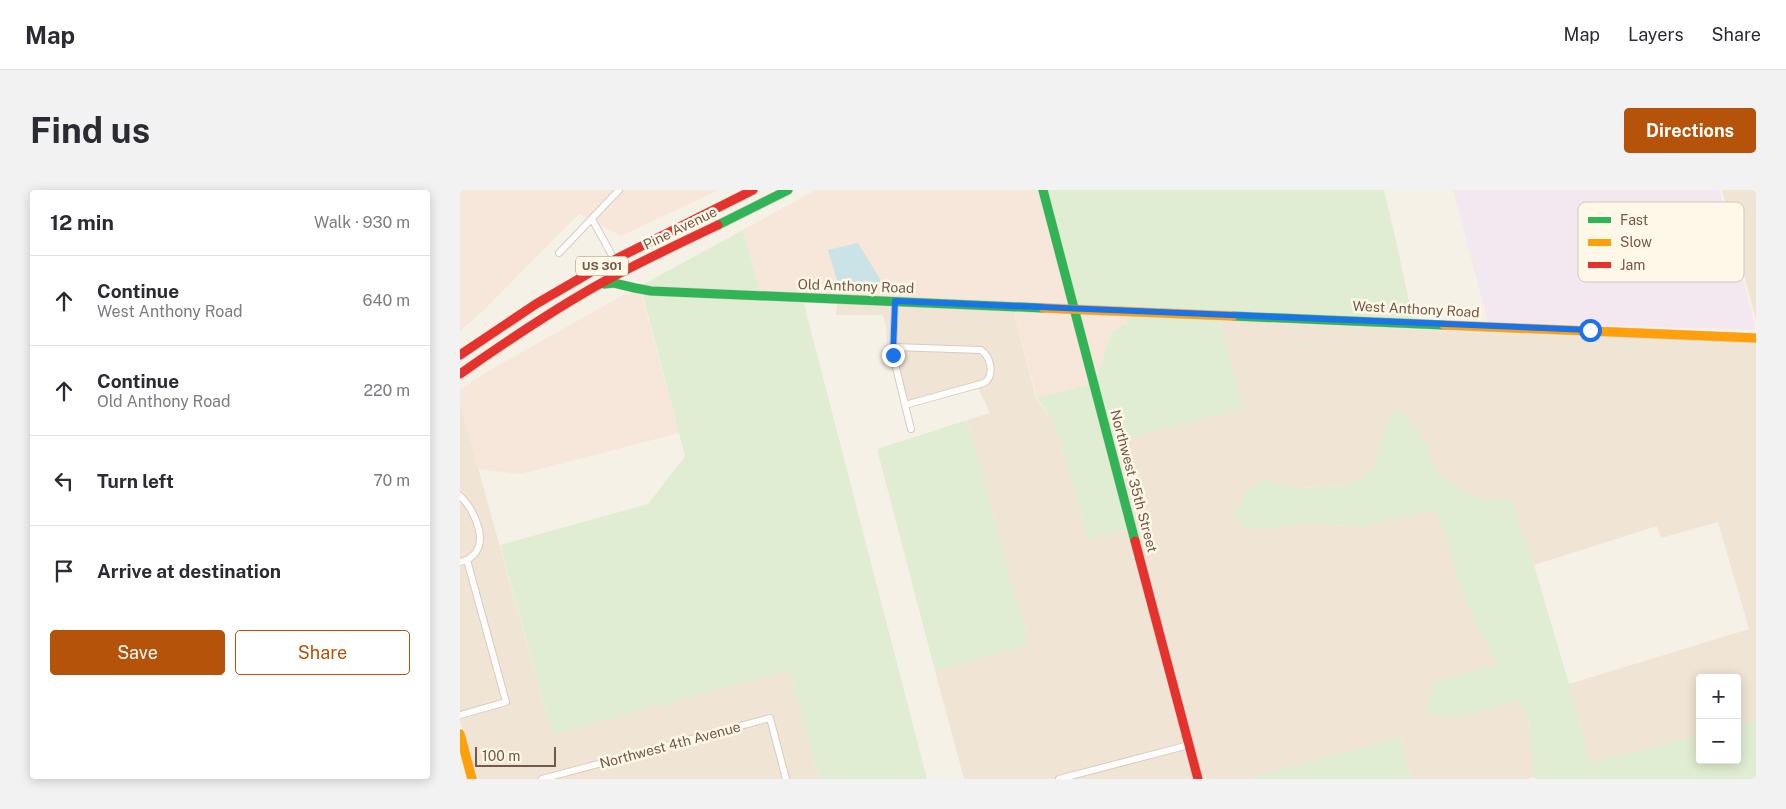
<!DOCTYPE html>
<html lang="en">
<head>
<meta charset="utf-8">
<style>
	body { margin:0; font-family:"Public Sans",sans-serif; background:#f2f2f3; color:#2b2b33 }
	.controls { position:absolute; right:15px; bottom:15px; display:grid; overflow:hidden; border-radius:5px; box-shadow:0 2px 12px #0003 }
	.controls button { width:45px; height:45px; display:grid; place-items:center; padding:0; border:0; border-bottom:1px solid #e1e1e2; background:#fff; color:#2b2b33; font:25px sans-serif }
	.scale { position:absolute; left:15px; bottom:12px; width:81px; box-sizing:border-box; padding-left:5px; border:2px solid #745948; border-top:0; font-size:14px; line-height:18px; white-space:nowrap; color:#745948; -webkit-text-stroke:4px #fff7e8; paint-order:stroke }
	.stop { position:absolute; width:15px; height:15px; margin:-11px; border:4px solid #1a73e8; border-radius:50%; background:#fff }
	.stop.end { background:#1a73e8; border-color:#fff; box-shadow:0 1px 5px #0008 }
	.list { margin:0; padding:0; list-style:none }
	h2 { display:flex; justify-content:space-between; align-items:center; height:65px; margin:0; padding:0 20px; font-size:21px }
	h2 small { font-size:16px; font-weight:400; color:#7c7c81 }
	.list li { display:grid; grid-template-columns:32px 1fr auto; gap:15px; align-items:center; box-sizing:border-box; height:90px; padding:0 20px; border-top:1px solid #e1e1e2 }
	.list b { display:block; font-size:19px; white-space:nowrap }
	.list p { margin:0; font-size:16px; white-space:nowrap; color:#7c7c81 }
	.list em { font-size:16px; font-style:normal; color:#7c7c81 }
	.actions { display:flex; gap:10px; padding:15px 20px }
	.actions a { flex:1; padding:11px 0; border:1px solid #b45309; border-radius:5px; text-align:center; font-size:18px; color:#b45309 }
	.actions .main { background:#b45309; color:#fff }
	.icon { flex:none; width:28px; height:28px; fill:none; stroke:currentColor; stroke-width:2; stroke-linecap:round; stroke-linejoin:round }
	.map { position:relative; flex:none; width:1296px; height:589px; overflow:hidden; border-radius:5px }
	header { display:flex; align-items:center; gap:30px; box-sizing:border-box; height:70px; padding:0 25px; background:#fff; border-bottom:1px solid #e1e1e2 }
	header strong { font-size:24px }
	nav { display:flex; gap:28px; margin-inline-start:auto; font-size:18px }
	.intro { display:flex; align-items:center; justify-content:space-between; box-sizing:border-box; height:120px; padding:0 30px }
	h1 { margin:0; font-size:35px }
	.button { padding:12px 22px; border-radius:5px; background:#b45309; color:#fff; font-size:18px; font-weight:700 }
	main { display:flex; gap:30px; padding:0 30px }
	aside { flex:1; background:#fff; border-radius:5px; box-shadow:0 2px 12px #0003 }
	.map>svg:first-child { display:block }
	.residential { fill:#f0e4d4 }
	.commercial { fill:#f7e6da }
	.education { fill:#f3e7f0 }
	.green { fill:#e1edd2 }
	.water { fill:#c9e3e6 }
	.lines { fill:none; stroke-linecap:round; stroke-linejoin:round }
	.street-casing { stroke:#d6ccc2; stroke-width:8 }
	.fast-casing { stroke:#d7cdc4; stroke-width:10 }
	.slow-casing { stroke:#d7cdc4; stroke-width:10 }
	.jam-casing { stroke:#d7cdc4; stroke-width:10 }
	.street { stroke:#fefdfb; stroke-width:6 }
	.fast { stroke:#30b455; stroke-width:9 }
	.slow { stroke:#ff9f0a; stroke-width:9 }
	.jam { stroke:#e5322d; stroke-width:9 }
	.route { stroke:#1a73e8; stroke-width:6 }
	.labels { text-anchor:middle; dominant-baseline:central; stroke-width:5; stroke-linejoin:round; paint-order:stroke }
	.shield { fill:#fff7e8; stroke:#9e8878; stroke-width:1 }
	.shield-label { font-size:12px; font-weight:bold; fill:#745948 }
	.street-label { font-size:14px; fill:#745948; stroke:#fff7e8 }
	.key { fill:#fff7e8; stroke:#d5c8b8; stroke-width:1 }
	.key-label { font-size:14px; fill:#745948 }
</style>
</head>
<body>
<header>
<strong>Map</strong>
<nav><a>Map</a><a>Layers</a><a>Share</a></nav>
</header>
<div class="intro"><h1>Find us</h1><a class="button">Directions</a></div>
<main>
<aside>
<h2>12 min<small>Walk · 930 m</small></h2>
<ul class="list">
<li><svg class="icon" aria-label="ahead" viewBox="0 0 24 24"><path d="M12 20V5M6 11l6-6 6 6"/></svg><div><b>Continue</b><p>West Anthony Road</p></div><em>640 m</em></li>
<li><svg class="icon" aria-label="ahead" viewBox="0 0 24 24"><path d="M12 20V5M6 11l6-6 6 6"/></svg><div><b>Continue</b><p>Old Anthony Road</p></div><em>220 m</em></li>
<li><svg class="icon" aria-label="left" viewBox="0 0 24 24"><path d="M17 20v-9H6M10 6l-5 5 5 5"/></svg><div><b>Turn left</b></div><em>70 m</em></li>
<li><svg class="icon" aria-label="arrive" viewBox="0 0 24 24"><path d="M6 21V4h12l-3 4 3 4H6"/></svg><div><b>Arrive at destination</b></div></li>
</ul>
<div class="actions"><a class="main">Save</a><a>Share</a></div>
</aside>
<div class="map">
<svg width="1296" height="589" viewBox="0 0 1296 589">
	<rect width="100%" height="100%" fill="#f6f1e7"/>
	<path class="residential" d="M1262,0h34v130z
		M377,112l176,7 23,89 21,30 9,35 22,76 41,-10 66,250h-231l-29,-108 92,-26 -2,-22 -11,-31 -47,-172 23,-7 -13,-28 -72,19 -18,-53 -1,-25 -3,-11h-47z
		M759,130l279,13 12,-2 246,11v379l-19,4v-47h-37v57l-110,28 -21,-79 180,-55 -31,-107 -57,16 -4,-12 -123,39 -23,-66 -11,2 -26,-5 -37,-22 -13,-34 -43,-1 -7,30 -26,17 -50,2 -32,-9 -23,49h26l39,-5 51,4 76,-17 11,25 16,58 35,71 -63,17 21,37 64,-17 9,19 7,57 -7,2h-117l-11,-42 -154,42h-45l-88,-337 130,-34z
		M0,213l92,331 237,-63 30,108h-343l-16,-57z"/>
	<path class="commercial" d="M0,0h259l-98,46 -42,-22 -96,97 -23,20z
		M356,0h224l31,116 -311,-13 -17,-63z
		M172,100l9,2 38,141 -158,41 -43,-5 -18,-66v-14l32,-20z
		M553,119l59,3 19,72 -54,14z
		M619,122l47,2 1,9 -15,9 -16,46z"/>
	<path class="education" d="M993,0h266l37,140 -268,-8z"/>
	<path class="green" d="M587,0h337l11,46 18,84 -336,-14z
		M283,40l17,63 -108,-5 -12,-2z
		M182,102l161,8 124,479h-108l-30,-108 -237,63 -52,-189 148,-41 37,-48z
		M666,124l288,12v2l-195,-8 24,88 -130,34 -17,-64 16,-46 15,-9z
		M631,194l38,145 -41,10 -22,-76 -9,-35 -20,-30z
		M934,221h8l22,29 13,34 37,22 26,5 11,-3 23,67 35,119 21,79 110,-28v25h37v-35l19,-4v58h-221l-7,-59 -9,-19 -64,17 -29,-5 8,-32 63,-17 -35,-71 -16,-58 -11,-25 -76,17 -51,-4 -39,5h-26l-9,-12 10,-24 22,-13 32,9 50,-2 25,-17 8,-30z
		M507,230l47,172 11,31 2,22 -92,26 -58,-222z
		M940,547l11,42h-165z"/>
	<path class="water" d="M398,53l25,41h-45l-10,-34z"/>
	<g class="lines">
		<defs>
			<path id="street" d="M132,29l22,40
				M99,63l60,-63
				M433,157l88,3c10,7 14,26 3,33l-79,22 -12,-50 2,-54
				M445,215l6,24
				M0,306c12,11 27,40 16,56 -2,3 -6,6 -9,8
				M0,372l7,-2 39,142 -46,13
				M82,589l228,-61 16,61
				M599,589l130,-34"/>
			<path id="fast" d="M583,0l92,351
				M258,35l70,-35
				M144,94l10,-1 21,5
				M175,98l16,3 392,17
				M773,126l211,9"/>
			<path id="slow" d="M583,118l190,8
				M984,135l312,13
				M0,544l12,45"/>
			<path id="jam" d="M0,165l76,-51 60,-35 157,-79
				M0,184c47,-33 94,-65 145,-93 37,-20 75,-38 113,-56
				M675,351l63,238"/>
		</defs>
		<use href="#street" class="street-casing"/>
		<use href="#fast" class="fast-casing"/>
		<use href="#slow" class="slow-casing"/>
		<use href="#jam" class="jam-casing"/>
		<use href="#street" class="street"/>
		<use href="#fast" class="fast"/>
		<use href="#slow" class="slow"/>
		<use href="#jam" class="jam"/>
	</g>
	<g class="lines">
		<path class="route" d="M433,165l2,-54 695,29"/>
	</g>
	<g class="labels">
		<rect class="shield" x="116" y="66.5" width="52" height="19" rx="4"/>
		<g class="shield-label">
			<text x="142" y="76">US 301</text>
		</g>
		<g class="street-label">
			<text transform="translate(220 38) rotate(-26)">Pine Avenue</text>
			<text transform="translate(396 96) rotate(2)">Old Anthony Road</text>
			<text transform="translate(956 119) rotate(3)">West Anthony Road</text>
			<text transform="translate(674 291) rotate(75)">Northwest 35th Street</text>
			<text transform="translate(210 555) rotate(-15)">Northwest 4th Avenue</text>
		</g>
	</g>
	<rect x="1118" y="12" width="166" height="80" rx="8" class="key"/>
	<rect x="1128" y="27" width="23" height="6" fill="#30b455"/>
	<rect x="1128" y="49" width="23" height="7" fill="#ff9f0a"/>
	<rect x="1128" y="72" width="23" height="6" fill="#e5322d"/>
	<g class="key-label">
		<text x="1160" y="35">Fast</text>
		<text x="1160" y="57">Slow</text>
		<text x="1160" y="80">Jam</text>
	</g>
</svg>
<div class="controls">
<button>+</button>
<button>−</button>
</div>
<div class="scale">100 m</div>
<div class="stop" style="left:1130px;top:140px"></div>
<div class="stop end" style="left:433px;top:165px"></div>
</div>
</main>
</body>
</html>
